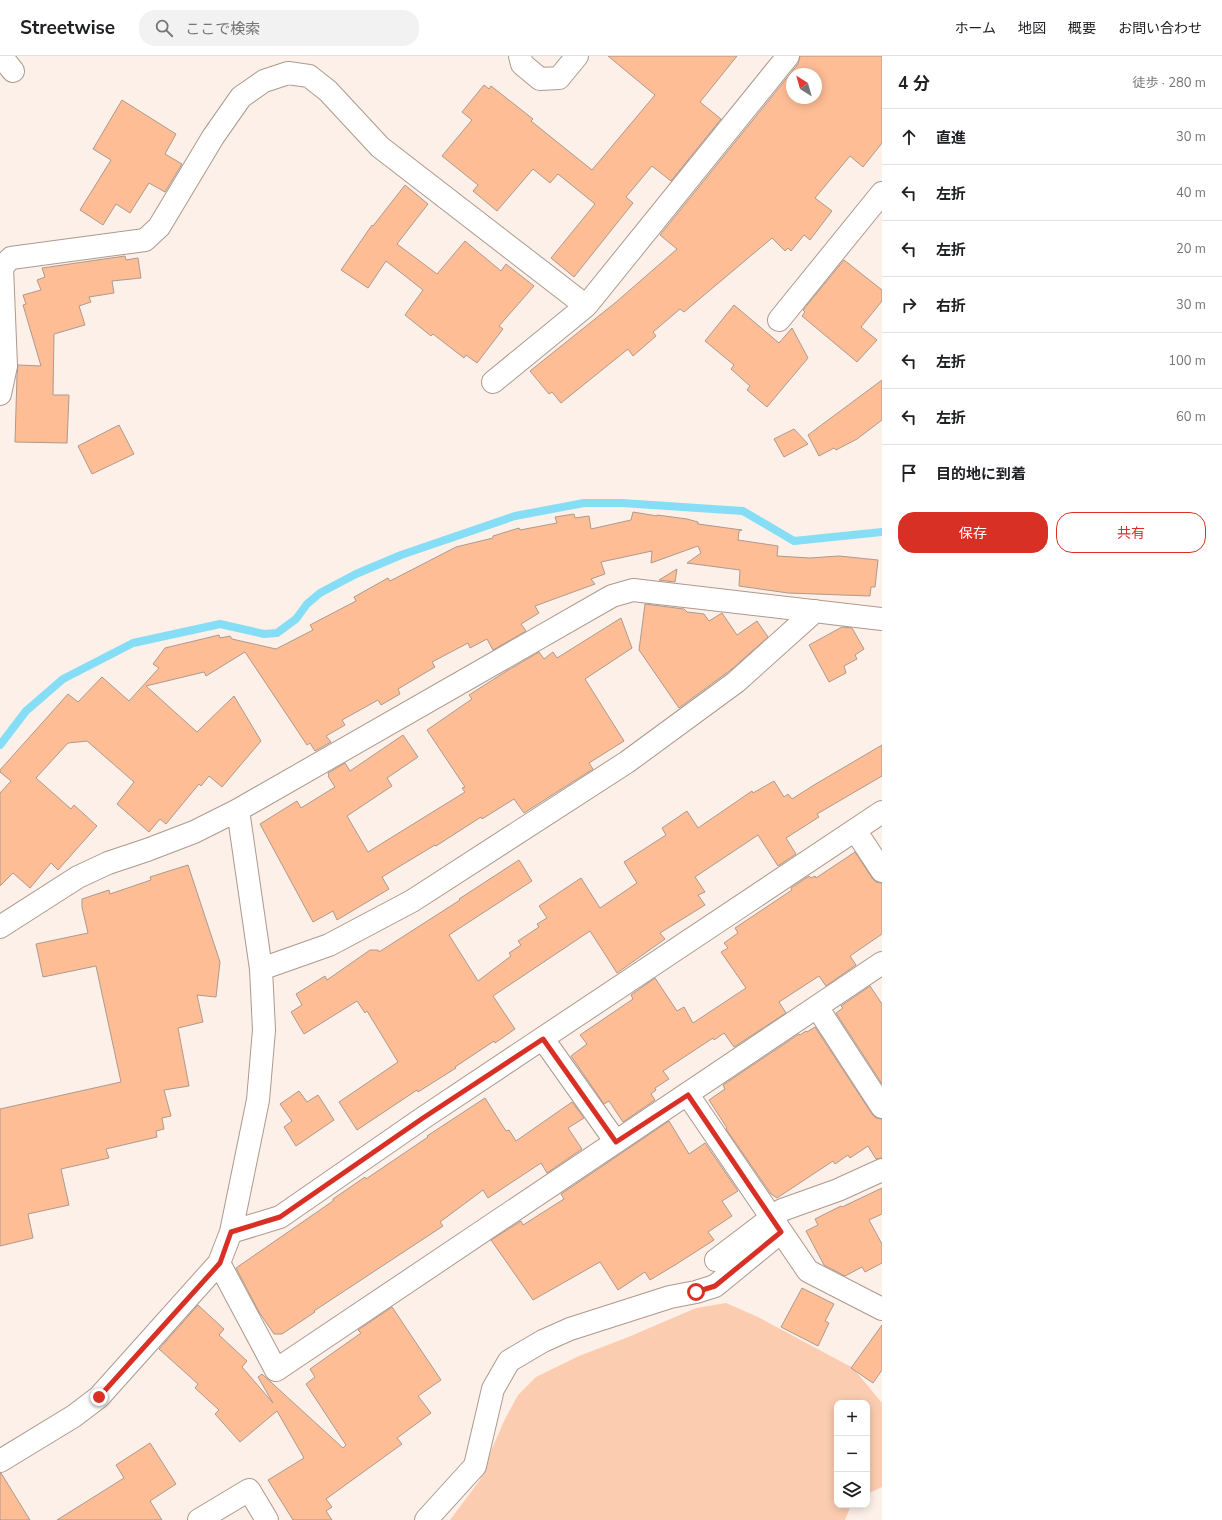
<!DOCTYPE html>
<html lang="ja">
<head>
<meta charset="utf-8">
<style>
	body { margin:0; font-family:"Nunito Sans","Noto Sans JP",sans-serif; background:#f2f2f2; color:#202124 }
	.controls { position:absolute; right:12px; bottom:12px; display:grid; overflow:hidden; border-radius:8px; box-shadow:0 2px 10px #0003 }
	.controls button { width:36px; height:36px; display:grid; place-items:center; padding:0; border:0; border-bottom:1px solid #e0e0e0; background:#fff; color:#202124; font:20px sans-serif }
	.compass { position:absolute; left:786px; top:12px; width:36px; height:36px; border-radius:50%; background:#fff; box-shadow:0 2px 10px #0003; rotate:323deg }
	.stop { position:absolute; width:12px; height:12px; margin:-9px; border:3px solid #d93025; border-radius:50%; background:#fff }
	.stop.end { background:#d93025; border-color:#fff; box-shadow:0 1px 4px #0008 }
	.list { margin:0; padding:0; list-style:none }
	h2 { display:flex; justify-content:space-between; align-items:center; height:52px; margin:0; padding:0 16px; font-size:17px }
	h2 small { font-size:13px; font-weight:400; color:#757577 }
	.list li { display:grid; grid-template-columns:26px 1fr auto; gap:12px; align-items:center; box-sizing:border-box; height:56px; padding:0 16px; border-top:1px solid #e0e0e0 }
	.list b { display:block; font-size:15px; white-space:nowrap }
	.list em { font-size:13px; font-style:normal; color:#757577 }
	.actions { display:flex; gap:8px; padding:12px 16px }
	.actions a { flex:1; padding:9px 0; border:1px solid #d93025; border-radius:16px; text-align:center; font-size:14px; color:#d93025 }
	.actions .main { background:#d93025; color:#fff }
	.icon { flex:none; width:22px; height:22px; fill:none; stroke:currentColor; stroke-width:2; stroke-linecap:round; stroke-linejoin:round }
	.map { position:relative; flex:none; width:882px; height:1464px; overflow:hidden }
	header { display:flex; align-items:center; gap:24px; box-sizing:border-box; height:56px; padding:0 20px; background:#fff; border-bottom:1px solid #e0e0e0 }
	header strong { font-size:19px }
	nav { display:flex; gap:22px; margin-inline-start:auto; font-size:14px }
	.search { width:280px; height:36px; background:#f2f2f2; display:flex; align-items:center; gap:10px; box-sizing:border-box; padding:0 14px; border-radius:16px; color:#757577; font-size:15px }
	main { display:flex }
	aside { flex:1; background:#fff }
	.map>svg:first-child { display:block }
	.green { fill:#fbccb0 }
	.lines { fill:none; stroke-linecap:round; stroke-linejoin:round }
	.stream { stroke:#85def6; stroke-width:8 }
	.building { fill:#febd95; stroke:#ad9a8e; fill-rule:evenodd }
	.minor-casing { stroke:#ad998d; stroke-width:24 }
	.minor { stroke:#fff; stroke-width:22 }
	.route { stroke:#d93025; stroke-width:5 }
</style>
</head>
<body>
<header>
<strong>Streetwise</strong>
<div class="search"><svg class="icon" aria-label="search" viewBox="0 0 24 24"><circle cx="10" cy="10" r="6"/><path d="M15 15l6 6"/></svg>ここで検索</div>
<nav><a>ホーム</a><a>地図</a><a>概要</a><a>お問い合わせ</a></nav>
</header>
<main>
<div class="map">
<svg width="882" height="1464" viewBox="0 0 882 1464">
	<rect width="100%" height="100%" fill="#fdf0e8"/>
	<path class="green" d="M726,1247l32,14 95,51 24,29 5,6v84l-15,7v-91h-30v102h14l-6,15h-395l30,-40 7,-20 18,-41 13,-24 18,-18 43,-21 47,-18 70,-30z"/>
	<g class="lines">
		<path class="stream" d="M0,689l26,-34 37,-32 70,-36 87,-19 44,10 13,-1 19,-14 11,-15 13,-11 36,-19 45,-19 114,-39 69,-13h38l121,8 51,30 88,-9"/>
	</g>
	<path class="building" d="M608,0h129l-37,46 21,17 -50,62 -19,-15 -26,31 7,6 -59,74 -23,-19 44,-54 -37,-30 -8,9 -17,-14 -36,42 -24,-20 5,-6 -36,-29 30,-36 -10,-8 22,-27 5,4 2,-3 42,33 -2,2 61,49 63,-75z
		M800,0h82v87l-19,24 -13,-11 -35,42 17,13 -22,29 -6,-5 -13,16 -3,-3 -3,3 -13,-13 -88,74 -4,-3 -27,23 3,4 -23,20 -5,-7 -67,54 -9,-11 -3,2 -19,-23 85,-68 62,-54 -17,-14 126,-156 12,-15zM792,18h24v24h-24z
		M122,44l54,34 -11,20 17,10 -17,28 -16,-9 -19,30 -14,-9 -13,21 -23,-15 31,-50 -18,-11z
		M405,129l23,19 -31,40 40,30 28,-33 36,30 5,-7 28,22 -35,40 4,3 -26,34 -11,-8 -2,3 -31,-24 -2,2 -26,-21 18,-25 -37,-29 -18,27 -27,-18 31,-45 1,1z
		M125,200l1,4 12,-2 3,20 -29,3 2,12 -25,4 2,5 -12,4 6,19 -31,9 -1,61h16l-2,48 -52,-1 2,-67 1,-10 23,1 -18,-61 3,-1 -3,-9 18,-5 -4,-10 8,-3 -3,-9z
		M844,204l38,30v11l-21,26 16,13 -20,22 -55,-46 3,-4 -2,-2z
		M734,249l45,38 13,-15 16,30 -41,49 -20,-17 3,-4 -19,-17 3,-4 -29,-24z
		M882,324v40l-25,19 -21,11 -2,-2 -15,8 -11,-21z
		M119,369l15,29 -42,20 -14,-28z
		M794,373l14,15 -24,13 -10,-18z
		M633,456l24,4v-1l30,4 11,3v2l44,6 -3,1 -1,9 40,6 -1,10 33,2 29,-2 39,4 -3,27h-4l-1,9 -82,-3 -49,-7 1,-16 -53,-7 14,-10 -3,-7 -47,17 1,-12 -51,11 4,12 -14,5 4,5 -60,22 4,7 -18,11 5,7 -33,19 -6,-11 -17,9 -2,-5 -36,19 3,5 -37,22 2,5 -19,11 -3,-5 -36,20 3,5 -19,11 5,6 -16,9 -5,-8 -3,2 -62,-93 -39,24 -2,-4 -58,14 51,46 37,-36 27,45 -39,46 -13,-11 -8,10 -2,-2 -33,40 -6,-5 -11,13 -32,-28 17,-22 -47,-41 -19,2 -32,35 35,31 3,-4 23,21 -39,44 -7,-7 -21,25 -17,-15 -13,13v-93l11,-12 -11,-9v-2l68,-76 10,8 24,-25 27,24 30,-33 -6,-4 12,-16 54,-13 1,3 10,-2 2,3 44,10 37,-19 -3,-5 46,-24 -2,-4 34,-19 2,3 66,-34 37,-9v-2l26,-8 1,2 37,-7 -2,-6 19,-3 1,4 14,-2 2,13 40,-9z
		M677,513l-2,13 -16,-2z
		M645,548l39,5 3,3 17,2 5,7 13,-8 15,22 20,-14 11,16 -36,32 -53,39 -40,-58z
		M621,562l11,30 -47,31 39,62 -35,22 4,6 -69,44 -10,-14 -32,20 -1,-2 -45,29 -1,-1 -53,32 7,12 -52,31 -4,-9 -20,11 -53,-98 37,-23 4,7 34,-21 -7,-11 1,-1 -1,-2 17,-10 5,8 53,-36 15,22 -31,21 5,8 -45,30 21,36 97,-60 -3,-4 3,-1 -38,-57 45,-31 -3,-4 36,-23 34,-20 5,7 9,-7 4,6z
		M842,571l10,1 12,21 -9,6 2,4 -13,7 2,7 -17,9 -20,-37z
		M882,689v31l-65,38 2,3 -33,21 10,16 -18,12 -20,-31 -63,42 10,15 -7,3 7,10 -45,28 5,6 -48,34 -27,-42 -97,65 22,33 -20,14 -1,-2 -39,26 1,1 -38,24 -1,-2 -60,40 -18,-28 59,-40 -31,-51 -2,2 -8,-12 -53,33 -13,-22 11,-7 -6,-11 29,-18 2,4 43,-30h8l1,2 81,-52 -1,-1 60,-39 13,21 -83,54 29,46 33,-25 -2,-3 12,-8 -3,-4 21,-14 -2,-3 10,-6 -8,-12 42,-28 19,30 37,-25 -13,-21 42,-27 -4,-7 25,-17 11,17 54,-37 1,2 21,-12 10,16 4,-3 4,5 22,-14z
		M855,796l17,26 4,4 6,1v51l-32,22 6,9 -30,21 -7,-10 -40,26 7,11 -52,34 -10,-14 -10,7 -1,-2 -50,33 6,8 -14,9 1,2 -5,4 4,6 -32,22 -14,-21 -5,3 -33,-48 16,-12 -7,-9 53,-36 -2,-4 24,-17 22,33 7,-4 9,16 53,-35 -25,-36 7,-4 -4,-5 14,-10 -3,-5 57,-38 -1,-2 18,-12 2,2 4,-2 1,2z
		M188,809l32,97 -4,35 -19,-2 6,27 -25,6 11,58 -25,4 7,26 -9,2 2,11 -8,2 1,6 -51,12 3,9 -48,11 8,36 -41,9 5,24 -33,8v-137l121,-27 -25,-116 -53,11 -7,-33 52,-11 -6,-26v-8l27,-9 1,4 41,-14 -1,-3z
		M870,930l12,18v80l-46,-71 7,-5 -2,-2z
		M815,971l57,87 4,4 6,1v39l-6,1 -8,-13 -18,12 -2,-3 -13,9 -2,-3 -56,37 -6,-4 -45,-65 1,-1 -18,-28 16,-11 -2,-4 76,-51 1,1 6,-4 1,1z
		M299,1035l8,11 11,-7 16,25 -38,26 -12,-19 8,-6 -12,-17z
		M485,1042l21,33 3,-1 7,11 56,-39 12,16 -16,10 14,21 -35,24 -6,-10 -53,35 -5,-8 -43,32 3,4 -129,85 1,1 -33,22h-8l-15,-22 -23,-44 97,-67v-2l32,-22 1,2 62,-42 -1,-1z
		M669,1065l20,33 16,-11 33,48 -16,10 10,15 -24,16 6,8 -39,25 -25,15 -5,-8 -27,18 -18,-28 -67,38 -42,-60 30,-19 2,4 41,-26 -3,-5z
		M882,1132v26l-13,6 13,24v19l-17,9 -3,-5 -17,9 -21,-11 -18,-34 12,-6 -3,-6 26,-13 1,1z
		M802,1232l32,16 -9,17 4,2 -11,23 -37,-19z
		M198,1249l26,24 -5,6 28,26 -5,6 31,36 -15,-26 4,-3 81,74 3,-3 -40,-61 9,-7 -5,-8 51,-36 -3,-3 34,-23 49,73 -23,16 13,17 -34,25 5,6 -76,55 6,8 -6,4 6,9h-39l-25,-40 36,-22 -27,-47 -37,31 -25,-28 4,-4 -24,-22 3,-4 -39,-35z
		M882,1269v45l-9,13 -22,-15z
		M150,1387l26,41 -26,17 12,19h-105l67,-42 -8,-13z
		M0,1417h1l29,47h-30z"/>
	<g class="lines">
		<defs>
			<path id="minor" d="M1,0l12,15
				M520,0l2,8 18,15 19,-1 18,-22
				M586,250l202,-250
				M779,264l103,-127
				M0,338l6,-28 -4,-99 9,-9 134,-18 14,-13 54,-90 28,-40 23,-16 24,-8 21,3 19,15 52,56 206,159 -93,76
				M855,774l27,41
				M0,871l78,-50 30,-14 39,-13 47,-18 44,-22 374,-214 21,-6 249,29
				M261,913l68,-24 83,-44 215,-139 109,-80 79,-71
				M817,951l65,100
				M543,983l73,103
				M688,1039l120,176 74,38
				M231,1176l49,-15 143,-99 459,-306
				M716,1204l66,-50 56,-20 44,-20
				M219,1207l57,107 606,-407
				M0,1405l74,-45 25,-19 120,-134 12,-31 27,-132 6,-70 -3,-61 -23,-159
				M199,1464l50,-30 18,30
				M426,1464l49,-54 18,-77 16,-28 34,-20 27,-12 100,-32 26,-5 19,-6 66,-54"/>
		</defs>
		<use href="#minor" class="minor-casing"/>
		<use href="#minor" class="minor"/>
	</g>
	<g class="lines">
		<path class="route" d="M99,1341l121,-134 11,-31 49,-15 143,-99 120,-79 73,103 72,-47 93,137 -66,54 -19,6"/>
	</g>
</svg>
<div class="controls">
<button>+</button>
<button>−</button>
<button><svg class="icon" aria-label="layers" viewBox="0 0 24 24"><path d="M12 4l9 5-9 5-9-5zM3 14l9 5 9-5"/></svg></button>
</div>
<svg class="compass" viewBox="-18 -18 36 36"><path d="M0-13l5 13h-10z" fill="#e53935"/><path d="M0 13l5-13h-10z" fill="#757577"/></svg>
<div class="stop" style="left:696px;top:1236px"></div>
<div class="stop end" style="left:99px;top:1341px"></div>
</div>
<aside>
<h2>4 分<small>徒歩 · 280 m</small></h2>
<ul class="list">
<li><svg class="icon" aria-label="ahead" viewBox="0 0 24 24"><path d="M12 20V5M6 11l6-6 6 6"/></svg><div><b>直進</b></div><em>30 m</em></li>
<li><svg class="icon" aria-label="left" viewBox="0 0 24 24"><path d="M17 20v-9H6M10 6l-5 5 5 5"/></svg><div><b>左折</b></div><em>40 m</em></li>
<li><svg class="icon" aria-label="left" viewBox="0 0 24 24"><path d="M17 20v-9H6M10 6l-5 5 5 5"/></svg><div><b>左折</b></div><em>20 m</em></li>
<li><svg class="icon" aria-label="right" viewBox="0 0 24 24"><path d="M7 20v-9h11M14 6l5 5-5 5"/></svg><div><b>右折</b></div><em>30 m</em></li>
<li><svg class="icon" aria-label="left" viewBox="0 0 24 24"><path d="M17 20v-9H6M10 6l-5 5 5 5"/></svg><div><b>左折</b></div><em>100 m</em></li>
<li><svg class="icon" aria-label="left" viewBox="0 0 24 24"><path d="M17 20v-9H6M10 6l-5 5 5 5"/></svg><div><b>左折</b></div><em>60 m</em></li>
<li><svg class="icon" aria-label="arrive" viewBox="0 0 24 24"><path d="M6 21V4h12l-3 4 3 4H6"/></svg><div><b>目的地に到着</b></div></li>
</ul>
<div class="actions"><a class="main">保存</a><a>共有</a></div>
</aside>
</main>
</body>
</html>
